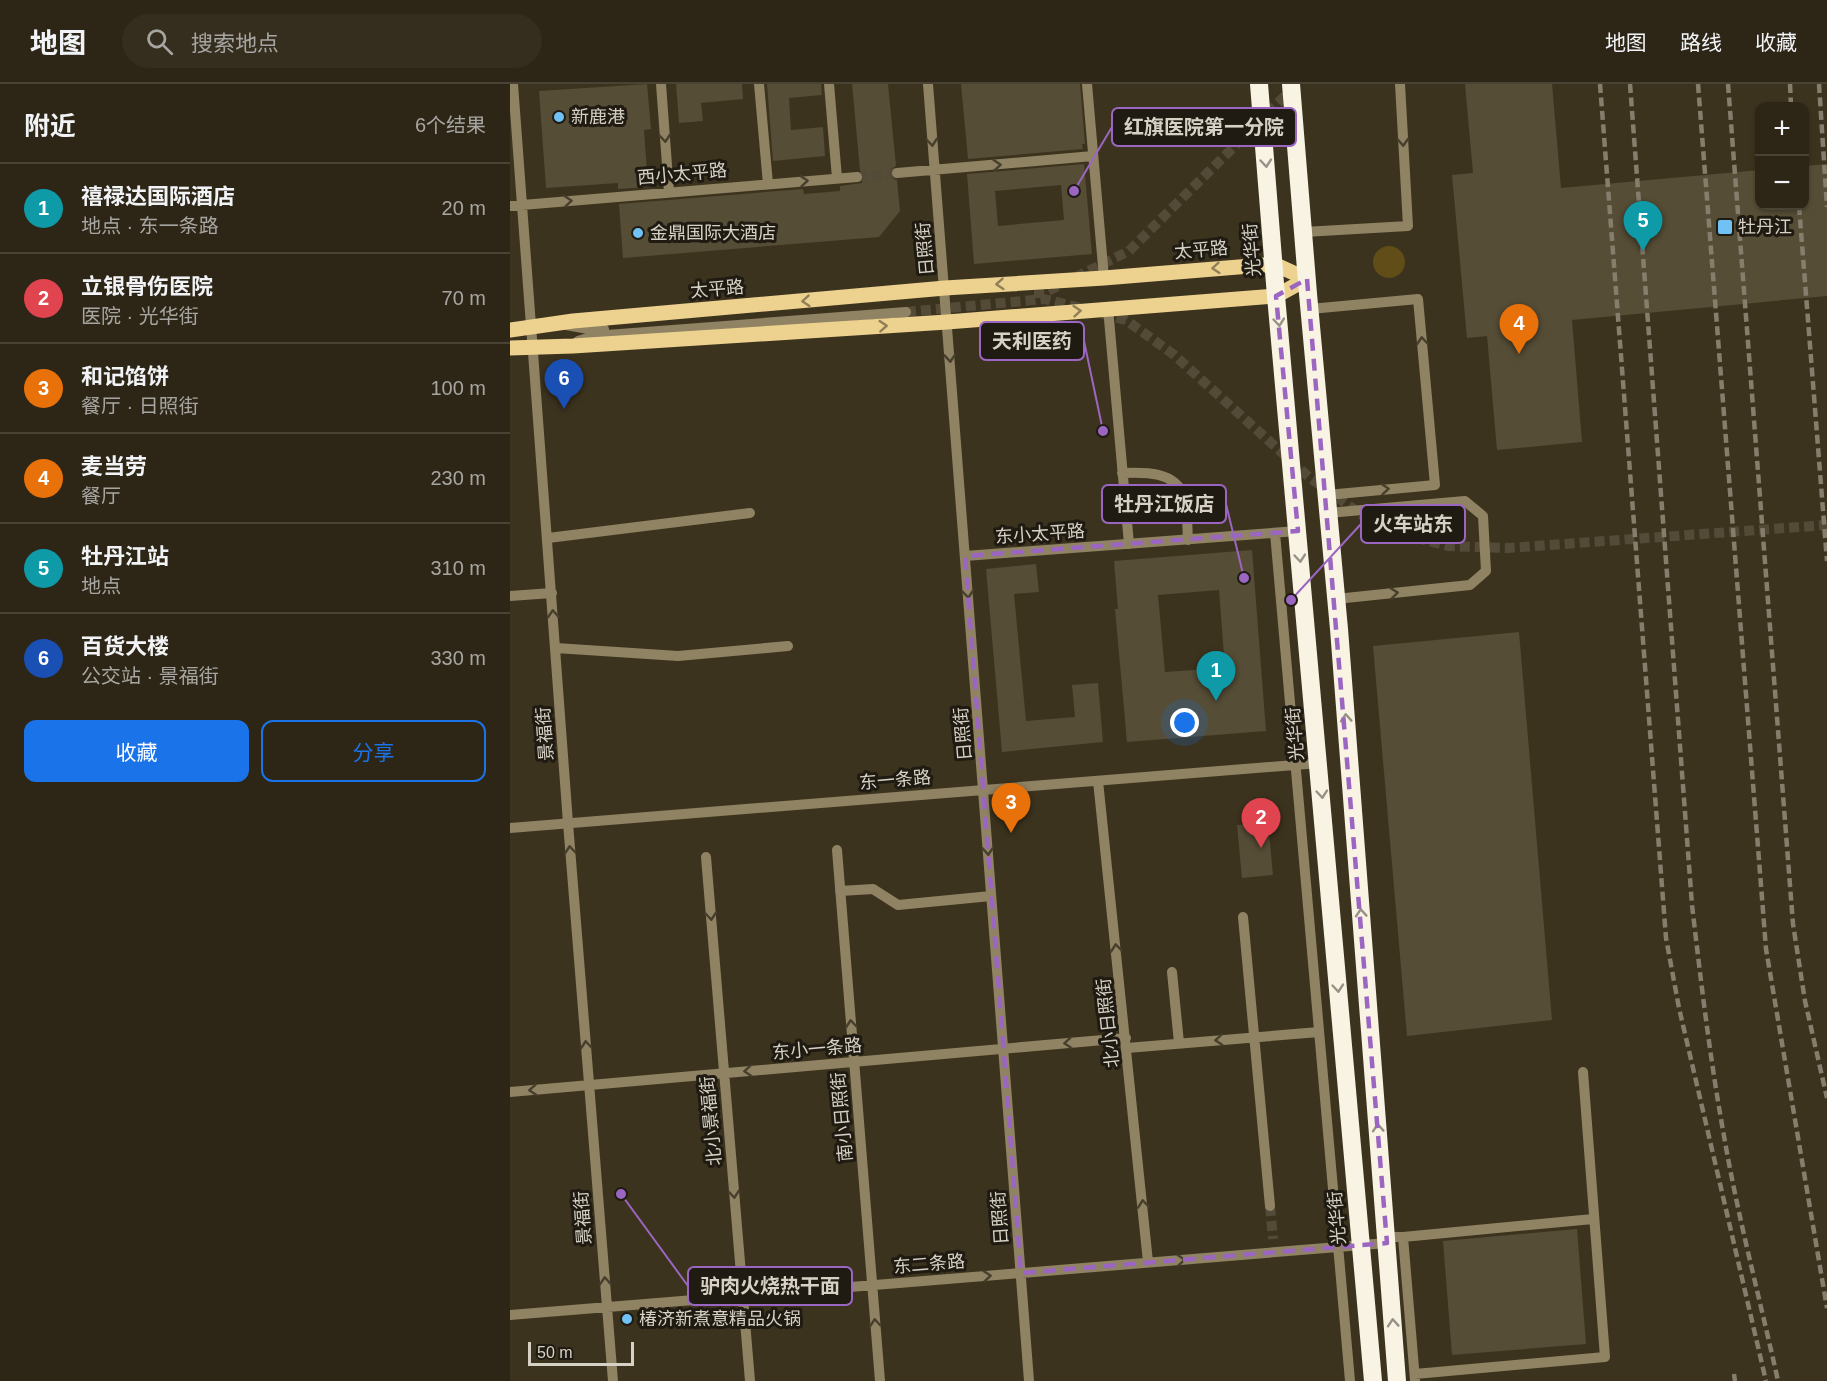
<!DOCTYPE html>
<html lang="zh">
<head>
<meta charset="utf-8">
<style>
	body { margin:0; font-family:Arial,"Noto Sans SC",sans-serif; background:#352e1f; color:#f1f3f6 }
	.controls { position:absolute; right:18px; top:18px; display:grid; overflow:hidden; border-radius:12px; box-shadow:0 2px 4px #0004 }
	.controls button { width:54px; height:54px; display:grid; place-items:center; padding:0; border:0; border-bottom:2px solid #484335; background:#2d2616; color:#f1f3f6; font:30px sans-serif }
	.scale { position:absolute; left:18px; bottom:15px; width:106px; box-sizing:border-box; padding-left:6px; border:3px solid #d6d1c4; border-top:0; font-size:16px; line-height:21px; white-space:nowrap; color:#d6d1c4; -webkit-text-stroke:4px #1f1b12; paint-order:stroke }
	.you { position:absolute; left:675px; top:639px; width:21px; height:21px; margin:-15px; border:4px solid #fff; border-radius:50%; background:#1a73e8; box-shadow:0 0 0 9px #1a73e833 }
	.badge { display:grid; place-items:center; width:39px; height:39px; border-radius:50%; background:#1a73e8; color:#fff; font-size:20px; font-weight:700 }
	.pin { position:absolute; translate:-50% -50px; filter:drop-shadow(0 2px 3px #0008) }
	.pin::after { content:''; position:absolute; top:32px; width:21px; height:18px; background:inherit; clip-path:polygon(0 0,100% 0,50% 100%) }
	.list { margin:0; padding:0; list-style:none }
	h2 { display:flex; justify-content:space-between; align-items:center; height:78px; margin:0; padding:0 24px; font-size:26px }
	h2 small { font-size:20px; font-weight:400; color:#a7a5a1 }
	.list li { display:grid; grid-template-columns:39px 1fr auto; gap:18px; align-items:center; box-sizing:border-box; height:90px; padding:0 24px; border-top:2px solid #484335 }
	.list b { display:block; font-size:22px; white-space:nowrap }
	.list p { margin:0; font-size:20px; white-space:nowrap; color:#a7a5a1 }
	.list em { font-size:20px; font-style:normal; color:#a7a5a1 }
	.actions { display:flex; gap:12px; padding:18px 24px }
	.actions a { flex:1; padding:14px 0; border:2px solid #1a73e8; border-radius:12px; text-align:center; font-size:21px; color:#1a73e8 }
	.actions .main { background:#1a73e8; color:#fff }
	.icon { flex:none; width:33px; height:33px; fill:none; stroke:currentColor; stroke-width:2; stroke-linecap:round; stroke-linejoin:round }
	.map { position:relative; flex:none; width:1317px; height:1297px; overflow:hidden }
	header { display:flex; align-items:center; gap:36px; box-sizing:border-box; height:84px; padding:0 30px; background:#2d2616; border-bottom:2px solid #484335 }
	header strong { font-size:28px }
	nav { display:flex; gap:33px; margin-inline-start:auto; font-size:21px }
	.search { width:420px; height:54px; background:#352e1f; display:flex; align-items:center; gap:15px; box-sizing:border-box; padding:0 21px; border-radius:33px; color:#a7a5a1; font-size:22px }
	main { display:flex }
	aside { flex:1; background:#2d2616 }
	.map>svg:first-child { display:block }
	.green { fill:#604d18 }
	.building { fill:#564d36; fill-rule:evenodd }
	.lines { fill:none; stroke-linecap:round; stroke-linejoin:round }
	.minor-tunnel { stroke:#534b37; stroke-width:10; stroke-dasharray:10 5; stroke-linecap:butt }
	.minor { stroke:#908363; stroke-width:10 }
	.major { stroke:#edd18f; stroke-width:15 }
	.highway { stroke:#f9f3e4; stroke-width:18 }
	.rail { stroke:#867e6d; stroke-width:4.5; stroke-dasharray:9 4.5; stroke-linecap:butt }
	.oneway { stroke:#473f2e }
	.oneway2 { stroke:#979286 }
	.oneway3 { stroke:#907f57 }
	.marked { fill:none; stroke:#9b66c1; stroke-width:4.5; stroke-dasharray:12 8; stroke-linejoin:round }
	.poi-dot { fill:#71c1f4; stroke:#1f1b12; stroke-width:2 }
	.labels { text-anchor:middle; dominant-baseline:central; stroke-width:6; stroke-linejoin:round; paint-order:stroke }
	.poi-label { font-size:18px; fill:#d6d1c4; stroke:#1f1b12; text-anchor:start }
	.street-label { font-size:18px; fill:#d6d1c4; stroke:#1f1b12 }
	.leader { fill:none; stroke:#9b66c1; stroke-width:2 }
	.callout-dot { fill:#9b66c1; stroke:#1f1b12; stroke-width:2 }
	.callout { fill:#1f1b12; stroke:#9b66c1; stroke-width:2 }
	.callout-label { font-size:20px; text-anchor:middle; font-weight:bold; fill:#d6d1c4 }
</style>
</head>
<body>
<header>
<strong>地图</strong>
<div class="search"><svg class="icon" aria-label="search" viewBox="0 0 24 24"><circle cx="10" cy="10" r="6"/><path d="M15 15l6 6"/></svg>搜索地点</div>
<nav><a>地图</a><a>路线</a><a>收藏</a></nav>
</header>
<main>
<aside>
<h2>附近<small>6个结果</small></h2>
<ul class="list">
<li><span class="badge" style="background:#0f9aa8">1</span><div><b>禧禄达国际酒店</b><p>地点 · 东一条路</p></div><em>20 m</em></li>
<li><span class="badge" style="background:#e0444e">2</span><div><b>立银骨伤医院</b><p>医院 · 光华街</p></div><em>70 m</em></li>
<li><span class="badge" style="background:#e8710a">3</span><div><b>和记馅饼</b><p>餐厅 · 日照街</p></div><em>100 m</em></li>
<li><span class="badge" style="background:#e8710a">4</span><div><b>麦当劳</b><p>餐厅</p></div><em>230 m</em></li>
<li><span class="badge" style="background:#0f9aa8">5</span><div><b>牡丹江站</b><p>地点</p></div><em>310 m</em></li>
<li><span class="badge" style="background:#1a4fb4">6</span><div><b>百货大楼</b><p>公交站 · 景福街</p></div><em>330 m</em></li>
</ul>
<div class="actions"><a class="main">收藏</a><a>分享</a></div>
</aside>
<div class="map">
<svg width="1317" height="1297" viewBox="0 0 1317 1297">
	<rect width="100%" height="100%" fill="#3c331e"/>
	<path class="green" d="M863 178a16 16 0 1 1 32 0a16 16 0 1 1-32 0Z"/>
	<path class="building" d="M137,0l4,45 -7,1 4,57 -30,2v-6l-72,5 -7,-97z
		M166,0h66l1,15 -42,4 2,18 -24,2z
		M257,0h54l1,11 -33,3 2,32 32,-3 2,29 -52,5z
		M342,0h36l8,82 -5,3 -1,5 3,5 4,1 3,31 -21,26 -256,21 -4,-54 184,-15 1,5 36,-3v-5l22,-3 2,-7 -4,-6z
		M451,0h119l5,60h-3l1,5 -115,10z
		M955,0h87l9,104 199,-18v36h44v-40l23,-2v132l-255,24 10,122 -85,8 -10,-114 -20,2 -15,-163 21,-2z
		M574,80l8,90 -118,10 -7,-90zM551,101l3,35 -66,6 -3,-35z
		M742,466l14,181 -139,11 -12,-133h3l-4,-48zM709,506l6,78 -60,4 -7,-77z
		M526,480l3,28 -25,2 12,127 49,-4 -3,-32 26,-2 5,59 -101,10 -16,-183z
		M1009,548l33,388 -145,16 -34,-390z
		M758,738l5,53 -31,3 -5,-53z
		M1067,1145l9,115 -134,11 -9,-114z"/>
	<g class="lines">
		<path class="minor-tunnel" d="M347,93l40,-4
			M524,209h10l85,-42 164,-163
			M396,228l138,-13 37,9
			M592,230l24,6 47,34 137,124 55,39 41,18 42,11 60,2 319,-23
			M760,1122l3,33"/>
		<path class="minor" d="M3,0l55,739 45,558
			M151,0l8,108
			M249,0l9,100
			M319,0l8,94
			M418,0l101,1297
			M577,0l17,194
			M387,89l196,-17
			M0,122l347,-29
			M794,148l104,-6 -8,-142
			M598,224l21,236
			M800,225l108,-10 17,186 -108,10
			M56,241l28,5 10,-1
			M68,257l16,-5 312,-24
			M612,389c22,-1 54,-2 62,24 4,11 3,31 4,43
			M818,429l137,-12 18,15 3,55 -16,14 -134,14
			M765,449l75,848
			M38,454l202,-25
			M455,472l333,-25
			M0,512l42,-3
			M46,564l122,8 110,-10
			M588,697l50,481
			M0,744l809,-65
			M327,766l43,531
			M196,773l44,524
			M330,807l33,-2 25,16 93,-9
			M733,833l27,289
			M662,888l7,71
			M617,964l192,-16
			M0,1008l616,-54
			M876,1153h17l190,-18
			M893,1153l12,143
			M0,1231l877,-72
			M905,1290l190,-17 -22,-285"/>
		<path class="major" d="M0,246l63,-9 372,-33 159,-10 170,-14 33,15
			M0,264l63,-2 374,-24 329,-26 31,-17"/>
		<path class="highway" d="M749,0l17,212 97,1085
			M781,0l17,210 31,335 58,752"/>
		<path class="rail" d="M1090,0l66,854 13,70 87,373
			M1120,0l62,821c9,77 18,154 32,231 14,82 36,163 54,245
			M1188,0l68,865 61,359
			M1218,0l65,840 12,77 22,97
			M1280,0l1,22
			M1309,0l8,123
			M1289,122l28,355
			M1224,1290l1,7"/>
	</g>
	<defs><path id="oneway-chevron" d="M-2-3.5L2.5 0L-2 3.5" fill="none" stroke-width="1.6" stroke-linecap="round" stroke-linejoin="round" transform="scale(1.5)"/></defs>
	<g class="oneway">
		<use href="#oneway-chevron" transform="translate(155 54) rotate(85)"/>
		<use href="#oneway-chevron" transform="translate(422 58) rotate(85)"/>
		<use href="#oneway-chevron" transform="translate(893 58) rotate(87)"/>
		<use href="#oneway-chevron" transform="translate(487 81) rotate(-5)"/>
		<use href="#oneway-chevron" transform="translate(294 97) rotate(-5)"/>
		<use href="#oneway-chevron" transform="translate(58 117) rotate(-5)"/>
		<use href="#oneway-chevron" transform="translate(912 257) rotate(-95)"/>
		<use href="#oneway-chevron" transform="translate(440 274) rotate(86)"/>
		<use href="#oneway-chevron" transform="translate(875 405) rotate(-5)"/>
		<use href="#oneway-chevron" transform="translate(884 509) rotate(-6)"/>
		<use href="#oneway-chevron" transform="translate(458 510) rotate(85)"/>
		<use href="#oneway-chevron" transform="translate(43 530) rotate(-94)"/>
		<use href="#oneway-chevron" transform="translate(60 766) rotate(-95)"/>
		<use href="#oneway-chevron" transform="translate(478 767) rotate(86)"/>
		<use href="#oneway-chevron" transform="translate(201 832) rotate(85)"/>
		<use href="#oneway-chevron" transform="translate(606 864) rotate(-96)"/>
		<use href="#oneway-chevron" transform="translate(341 940) rotate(-95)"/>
		<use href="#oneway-chevron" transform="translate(709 956) rotate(175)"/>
		<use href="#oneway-chevron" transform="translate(558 959) rotate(175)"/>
		<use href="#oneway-chevron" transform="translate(76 961) rotate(-95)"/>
		<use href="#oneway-chevron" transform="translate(238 987) rotate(175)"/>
		<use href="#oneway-chevron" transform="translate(23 1006) rotate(176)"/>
		<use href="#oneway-chevron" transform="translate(224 1110) rotate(85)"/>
		<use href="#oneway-chevron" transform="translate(633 1120) rotate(-96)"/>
		<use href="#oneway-chevron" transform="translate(671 1176) rotate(-5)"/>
		<use href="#oneway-chevron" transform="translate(477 1192) rotate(-5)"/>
		<use href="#oneway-chevron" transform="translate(95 1197) rotate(-94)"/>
		<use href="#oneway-chevron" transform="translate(365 1239) rotate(-95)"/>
	</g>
	<g class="oneway2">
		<use href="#oneway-chevron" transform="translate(756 79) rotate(85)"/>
		<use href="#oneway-chevron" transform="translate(769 238) rotate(85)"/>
		<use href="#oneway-chevron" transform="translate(790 474) rotate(85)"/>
		<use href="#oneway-chevron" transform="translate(836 634) rotate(-94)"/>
		<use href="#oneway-chevron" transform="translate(812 710) rotate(85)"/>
		<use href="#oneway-chevron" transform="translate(851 829) rotate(-94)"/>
		<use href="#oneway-chevron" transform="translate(828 904) rotate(85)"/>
		<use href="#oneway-chevron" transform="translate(868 1044) rotate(-94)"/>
		<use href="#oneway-chevron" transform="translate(883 1239) rotate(-94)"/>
	</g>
	<g class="oneway3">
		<use href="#oneway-chevron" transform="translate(706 184) rotate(175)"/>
		<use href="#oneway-chevron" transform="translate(490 200) rotate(176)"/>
		<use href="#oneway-chevron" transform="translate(296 217) rotate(175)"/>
		<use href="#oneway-chevron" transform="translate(567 227) rotate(-5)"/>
		<use href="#oneway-chevron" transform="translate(373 242) rotate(-4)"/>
	</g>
	<path class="marked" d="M797,195l80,964 -366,30 -56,-717 333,-25 -22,-235z"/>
	<g class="poi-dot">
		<circle cx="49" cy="33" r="6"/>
		<rect x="1207" y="135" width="16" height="16" rx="3"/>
		<circle cx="128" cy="149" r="6"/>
		<circle cx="117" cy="1235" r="6"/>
	</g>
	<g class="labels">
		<g class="poi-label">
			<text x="61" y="33">新鹿港</text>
			<text x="1228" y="143">牡丹江</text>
			<text x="140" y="149">金鼎国际大酒店</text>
			<text x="129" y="1235">椿济新煮意精品火锅</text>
		</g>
		<g class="street-label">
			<text transform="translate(172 90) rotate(-5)">西小太平路</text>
			<text transform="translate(415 165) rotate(-95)">日照街</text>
			<text transform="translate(691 166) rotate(-5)">太平路</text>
			<text transform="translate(742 166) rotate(-95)">光华街</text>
			<text transform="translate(207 205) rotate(-5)">太平路</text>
			<text transform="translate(530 450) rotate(-4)">东小太平路</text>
			<text transform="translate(35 650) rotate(-94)">景福街</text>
			<text transform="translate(453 650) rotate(-95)">日照街</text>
			<text transform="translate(785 650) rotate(-95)">光华街</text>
			<text transform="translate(385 696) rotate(-5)">东一条路</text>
			<text transform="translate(598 939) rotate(-96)">北小日照街</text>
			<text transform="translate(307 965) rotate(-5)">东小一条路</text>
			<text transform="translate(332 1033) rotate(-95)">南小日照街</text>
			<text transform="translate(201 1037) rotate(-95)">北小景福街</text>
			<text transform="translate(73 1134) rotate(-94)">景福街</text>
			<text transform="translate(490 1134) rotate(-94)">日照街</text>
			<text transform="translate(827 1134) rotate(-95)">光华街</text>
			<text transform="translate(419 1180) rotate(-5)">东二条路</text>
		</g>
	</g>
	<path class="leader" d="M564 107L602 43M593 347L574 257M734 494L716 420M781 516L851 440M111 1110L178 1202"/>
	<g class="callout-dot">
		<circle cx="564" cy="107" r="6"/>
		<circle cx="593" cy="347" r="6"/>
		<circle cx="734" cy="494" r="6"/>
		<circle cx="781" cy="516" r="6"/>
		<circle cx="111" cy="1110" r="6"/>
	</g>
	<g class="callout">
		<rect x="602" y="24" width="184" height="38" rx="6"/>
		<rect x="470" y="238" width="104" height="38" rx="6"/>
		<rect x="592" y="401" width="124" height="38" rx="6"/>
		<rect x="851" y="421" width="104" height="38" rx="6"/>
		<rect x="178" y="1183" width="164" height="38" rx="6"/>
	</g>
	<g class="callout-label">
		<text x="694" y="50">红旗医院第一分院</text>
		<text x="522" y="264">天利医药</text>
		<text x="654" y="427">牡丹江饭店</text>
		<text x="903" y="447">火车站东</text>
		<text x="260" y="1209">驴肉火烧热干面</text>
	</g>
</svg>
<div class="controls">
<button>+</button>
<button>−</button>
</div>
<div class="scale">50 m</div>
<div class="you"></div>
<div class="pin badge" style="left:706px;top:617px;background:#0f9aa8">1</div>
<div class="pin badge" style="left:751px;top:764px;background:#e0444e">2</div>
<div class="pin badge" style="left:501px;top:749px;background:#e8710a">3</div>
<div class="pin badge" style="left:1009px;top:270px;background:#e8710a">4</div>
<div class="pin badge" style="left:1133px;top:167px;background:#0f9aa8">5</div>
<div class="pin badge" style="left:54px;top:325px;background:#1a4fb4">6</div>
</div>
</main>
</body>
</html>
